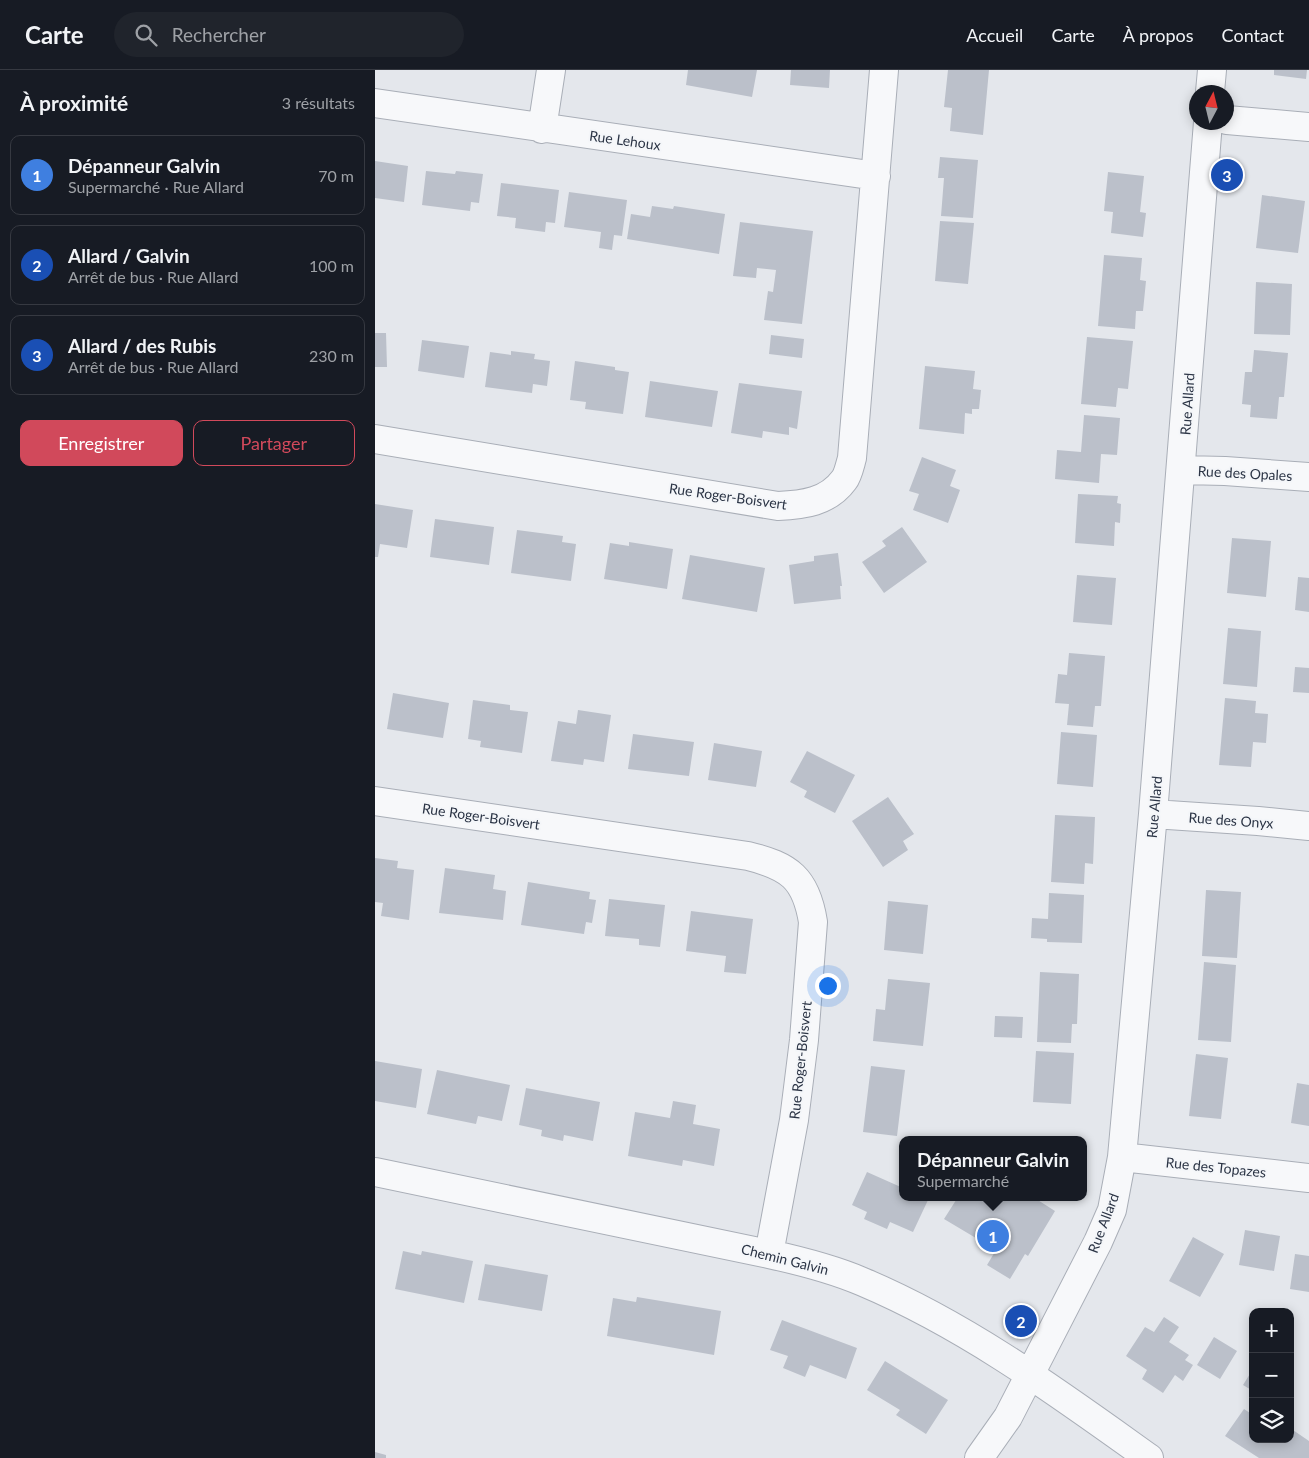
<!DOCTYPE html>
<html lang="fr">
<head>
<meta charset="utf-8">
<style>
	body { margin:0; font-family:Lato,sans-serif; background:#20242c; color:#f1f3f6 }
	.controls { position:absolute; right:15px; bottom:15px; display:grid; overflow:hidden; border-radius:10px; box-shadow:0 2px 12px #0003 }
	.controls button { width:45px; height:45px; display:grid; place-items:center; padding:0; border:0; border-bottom:1px solid #363941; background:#171b24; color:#f1f3f6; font:25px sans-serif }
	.compass { position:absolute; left:814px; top:15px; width:45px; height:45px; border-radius:50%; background:#171b24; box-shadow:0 2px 12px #0003; rotate:7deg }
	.you { position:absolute; left:452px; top:915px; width:18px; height:18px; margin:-12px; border:4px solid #fff; border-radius:50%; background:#1a73e8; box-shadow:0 0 0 8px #1a73e833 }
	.badge { display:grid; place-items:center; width:32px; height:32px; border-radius:50%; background:#d1495b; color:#fff; font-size:16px; font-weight:700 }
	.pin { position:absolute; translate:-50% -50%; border:2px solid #fff; box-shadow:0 1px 5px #0006 }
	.popup { position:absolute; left:524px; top:1066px; width:188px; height:65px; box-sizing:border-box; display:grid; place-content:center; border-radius:10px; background:#171b24; filter:drop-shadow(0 1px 4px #0005); font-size:16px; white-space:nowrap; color:#9ea1a6 }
	.popup b { font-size:19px; color:#f1f3f6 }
	.popup::after { content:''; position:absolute; left:50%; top:100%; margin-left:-10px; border:10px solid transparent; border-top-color:#171b24 }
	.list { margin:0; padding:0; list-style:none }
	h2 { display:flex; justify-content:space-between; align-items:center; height:65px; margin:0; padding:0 20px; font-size:21px }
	h2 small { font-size:16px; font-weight:400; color:#9ea1a6 }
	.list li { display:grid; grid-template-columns:32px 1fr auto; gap:15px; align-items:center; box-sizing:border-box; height:80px; margin:0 10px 10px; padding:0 10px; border:1px solid #363941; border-radius:10px }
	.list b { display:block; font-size:19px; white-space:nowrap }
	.list p { margin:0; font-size:16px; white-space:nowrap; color:#9ea1a6 }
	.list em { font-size:16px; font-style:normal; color:#9ea1a6 }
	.actions { display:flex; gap:10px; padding:15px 20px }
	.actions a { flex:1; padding:11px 0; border:1px solid #d1495b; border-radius:10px; text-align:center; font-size:18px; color:#d1495b }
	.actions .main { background:#d1495b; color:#fff }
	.icon { flex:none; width:28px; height:28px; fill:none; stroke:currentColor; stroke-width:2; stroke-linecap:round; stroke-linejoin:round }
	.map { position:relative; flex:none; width:934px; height:1388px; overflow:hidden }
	header { display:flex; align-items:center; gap:30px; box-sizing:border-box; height:70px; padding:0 25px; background:#171b24; border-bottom:1px solid #363941 }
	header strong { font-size:24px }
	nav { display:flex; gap:28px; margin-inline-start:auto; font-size:18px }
	.search { width:350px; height:45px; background:#20242c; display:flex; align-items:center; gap:12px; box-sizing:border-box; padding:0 18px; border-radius:28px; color:#9ea1a6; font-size:19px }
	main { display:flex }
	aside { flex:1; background:#171b24 }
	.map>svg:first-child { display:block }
	.building { fill:#bbc0ca }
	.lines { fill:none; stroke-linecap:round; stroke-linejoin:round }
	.minor-casing { stroke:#a9aeb7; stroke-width:30 }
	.minor { stroke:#f7f8fa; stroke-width:28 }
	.labels { text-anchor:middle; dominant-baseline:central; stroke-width:4; stroke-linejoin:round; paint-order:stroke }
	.street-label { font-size:14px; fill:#2b3445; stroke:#f4f6f9 }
</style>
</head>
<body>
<header>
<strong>Carte</strong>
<div class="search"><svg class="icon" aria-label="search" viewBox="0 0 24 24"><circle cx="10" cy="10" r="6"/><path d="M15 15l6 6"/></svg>Rechercher</div>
<nav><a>Accueil</a><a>Carte</a><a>À propos</a><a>Contact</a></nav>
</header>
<main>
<aside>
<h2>À proximité<small>3 résultats</small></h2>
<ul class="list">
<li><span class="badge" style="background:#3f7fe0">1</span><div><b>Dépanneur Galvin</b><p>Supermarché · Rue Allard</p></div><em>70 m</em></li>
<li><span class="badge" style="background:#1a4fb4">2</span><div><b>Allard / Galvin</b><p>Arrêt de bus · Rue Allard</p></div><em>100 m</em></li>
<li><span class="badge" style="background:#1a4fb4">3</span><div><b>Allard / des Rubis</b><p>Arrêt de bus · Rue Allard</p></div><em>230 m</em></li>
</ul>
<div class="actions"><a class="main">Enregistrer</a><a>Partager</a></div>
</aside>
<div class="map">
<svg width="934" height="1388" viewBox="0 0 934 1388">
	<rect width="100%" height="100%" fill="#e4e7ec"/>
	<path class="building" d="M313,0h69l-5,27 -66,-12z
		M416,0h39l-1,18 -39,-3z
		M573,0h41l-6,65 -33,-4 2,-23 -8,-1z
		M899,0h33l-1,9 -32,-4z
		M565,87l38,3 -5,58 -32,-2 3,-38h-6z
		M0,91l33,5 -4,36 -29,-4z
		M51,101l29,3 1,-3 27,3 -4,29 -8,-1 -1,9 -48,-6z
		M733,102l36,4 -4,36 6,1 -3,24 -32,-4 2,-21 -9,-1z
		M126,113l58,7 -4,33 -9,-1 -1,10 -30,-4 1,-10 -19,-2z
		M194,122l58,8 -5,36 -8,-1 -2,15 -13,-2 2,-16 -37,-5z
		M887,125l43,6 -7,52 -42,-5z
		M277,136l21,3 1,-3 51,8 -6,40 -92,-15 4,-25 19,3z
		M565,151l34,2 -6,61 -33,-3z
		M365,152l73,9 -11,93 -38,-4 4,-29 5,1 3,-22 -19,-2 -1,10 -23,-2z
		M729,185l38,3 -2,22 6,1 -3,30h-7l-1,18 -37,-3z
		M881,212l36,2 -2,51 -36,-1z
		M0,263h11l1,34h-12z
		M396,265l33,4 -2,19 -33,-4z
		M712,267l46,4 -5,48 -10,-1 -2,19 -35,-3z
		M47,270l47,6 -5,32 -46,-7z
		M879,280l34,3 -4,44h-5l-2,22 -27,-2 1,-12 -9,-1 3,-32h7z
		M136,281l24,3 -1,5 16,2 -3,25 -14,-2 -1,9 -47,-6 5,-35 21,3z
		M200,291l40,6v3l14,2 -6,42 -38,-5 1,-7 -16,-2z
		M550,296l50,5 -2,18 8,1 -2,19h-7v5l-7,-1 -1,21 -45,-5z
		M275,311l68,10 -6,36 -67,-10z
		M364,313l63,8 -5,38 -8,-2v8l-26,-4 -1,7 -31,-5z
		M709,345l36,3 -3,37 -16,-1 -2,29 -44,-4 2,-29 24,2z
		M547,387l34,13 -6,16 10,4 -12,33 -35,-13 6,-16 -10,-3z
		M703,424l40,2 -1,7 4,1 -1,19 -5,-1 -1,24 -39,-3z
		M0,434l38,6 -6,38 -27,-4 -2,13h-3z
		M60,449l59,8 -5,38 -59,-8z
		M527,457l25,35 -43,31 -22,-31 24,-16 -4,-5z
		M142,460l46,6 -1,6 14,2 -5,37 -60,-8z
		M857,468l39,3 -5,56 -39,-4z
		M254,472l44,7 -6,40 -63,-10 6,-36 19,3z
		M463,483l4,33h-2l1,13 -47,5 -5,-39 25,-4v-5z
		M315,485l75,13 -8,44 -75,-13z
		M702,505l39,3 -4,47 -39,-3z
		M923,507l11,1v34l-14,-2z
		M853,558l33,3 -4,56 -34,-3z
		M694,583l36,3 -4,50h-6l-2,21 -26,-2 2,-21 -14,-1 3,-29 9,1z
		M920,597l14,1v25l-16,-1z
		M18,623l56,10 -6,35 -56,-9z
		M850,628l31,3 -1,12 13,1 -2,29 -13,-1 -2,25 -32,-2z
		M98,630l37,5v5l18,2 -6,41 -42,-6 1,-6 -13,-2z
		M203,640l33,5 -7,47 -20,-3 -1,6 -32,-4 7,-40 18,3z
		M686,662l36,3 -4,52 -36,-3z
		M258,664l61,8 -5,34 -61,-7z
		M339,673l48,8 -6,36 -48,-7z
		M432,681l48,24 -20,38 -31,-16 3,-6 -17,-9z
		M513,727l26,37 -11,7 5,9 -25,17 -31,-46z
		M680,745l40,2 -2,47 -8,-1 -1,21 -33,-2z
		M0,788l23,3 -1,7 17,2 -5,50 -28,-4 2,-13 -8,-1z
		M70,798l50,7 -2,14 13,2 -3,29 -64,-7z
		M153,812l62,10 -1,7 7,1 -4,23 -6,-1 -2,12 -63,-9z
		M831,820l35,2 -4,66 -35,-2z
		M674,823l35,2 -2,48 -35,-1v-3l-16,-1 1,-20 16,1z
		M234,829l56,6 -5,42 -21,-2v-6l-34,-3z
		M513,831l40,4 -5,49 -39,-4z
		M316,841l62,8 -7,55 -22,-2 2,-16 -40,-5z
		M829,892l32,3 -5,77 -33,-2z
		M665,902l39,2 -2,50h-5l-1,19 -34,-1z
		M513,909l42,4 -7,63 -50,-5 3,-32 9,1z
		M620,946l28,1 -1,21 -28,-1z
		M661,981l38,2 -3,51 -38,-2z
		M821,984l32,4 -7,61 -32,-3z
		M0,991l47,8 -6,39 -41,-7z
		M496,996l34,4 -8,66 -34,-4z
		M62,1000l73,15 -8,36 -24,-5 -2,8 -49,-10z
		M922,1013l12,2v41l-18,-3z
		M151,1018l74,14 -7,39 -29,-6 -1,6 -22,-5 1,-6 -23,-5z
		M298,1031l23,4 -3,19 27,5 -6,37 -31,-6 -1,6 -54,-10 7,-44 35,6z
		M492,1102l36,16v9h20l5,3 -15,32 -23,-10 -3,7 -23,-10 3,-7 -15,-7z
		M583,1127h75l22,14 -27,45 -3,-2 -15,25 -23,-14 9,-15 -52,-31z
		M870,1160l35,6 -6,35 -35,-6z
		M818,1167l31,17 -24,43 -31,-16z
		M28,1181l18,4 1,-4 51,10 -9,42 -69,-14z
		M920,1184l14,2v36l-19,-3z
		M110,1194l63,11 -6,36 -64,-11z
		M262,1227l84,14 -7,44 -107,-19 6,-38 23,4z
		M789,1247l15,10 -10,15 20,13 -4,5 8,5 -10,16 -8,-6 -12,18 -21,-14 5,-9 -21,-14 19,-29 9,5z
		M407,1250l75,28 -11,31 -36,-14 -5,12 -22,-9 5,-12 -18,-6z
		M839,1267l23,14 -17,28 -23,-14z
		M510,1291l63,39 -22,34 -30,-19 4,-5 -33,-20z
		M878,1299v22l-10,-6z
		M869,1339l9,6v24h37v-11l19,13v17h-50l-34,-22z
		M0,1382l11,3v3h-11z"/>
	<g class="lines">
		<defs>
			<path id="minor" d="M835,22l2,-22
				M0,33l501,73
				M852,50l82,7
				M167,59l9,-59
				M0,369l403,67c25,-1 50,-4 66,-26 4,-5 6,-15 8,-22l32,-388
				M807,400l43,1 84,6
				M0,731l373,55c41,10 58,22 65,66l-9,118 -10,80 -25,134
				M778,744l105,7 51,5
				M747,1087l187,21
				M0,1102l394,82c32,7 64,15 94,28 104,44 195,111 286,176
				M604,1388l29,-41 90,-175 14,-32 10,-53 31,-343 55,-692"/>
		</defs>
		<use href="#minor" class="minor-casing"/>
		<use href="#minor" class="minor"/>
	</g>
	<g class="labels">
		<g class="street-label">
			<text transform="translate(250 70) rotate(8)">Rue Lehoux</text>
			<text transform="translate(812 334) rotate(-86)">Rue Allard</text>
			<text transform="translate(870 403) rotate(3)">Rue des Opales</text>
			<text transform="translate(353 426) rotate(8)">Rue Roger-Boisvert</text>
			<text transform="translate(779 737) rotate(-85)">Rue Allard</text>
			<text transform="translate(106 746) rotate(8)">Rue Roger-Boisvert</text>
			<text transform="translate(856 750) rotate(4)">Rue des Onyx</text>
			<text transform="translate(425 990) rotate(-84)">Rue Roger-Boisvert</text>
			<text transform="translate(841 1097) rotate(6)">Rue des Topazes</text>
			<text transform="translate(728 1153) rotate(-69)">Rue Allard</text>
			<text transform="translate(410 1189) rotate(14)">Chemin Galvin</text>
		</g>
	</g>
</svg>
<div class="controls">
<button>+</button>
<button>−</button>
<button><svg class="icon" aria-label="layers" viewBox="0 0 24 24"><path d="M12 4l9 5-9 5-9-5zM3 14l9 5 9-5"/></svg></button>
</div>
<svg class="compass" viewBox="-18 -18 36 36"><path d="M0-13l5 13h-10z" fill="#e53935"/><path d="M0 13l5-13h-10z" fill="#9ea1a6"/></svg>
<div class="you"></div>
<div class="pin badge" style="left:618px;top:1166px;background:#3f7fe0">1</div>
<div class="popup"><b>Dépanneur Galvin</b>Supermarché</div>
<div class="pin badge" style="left:646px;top:1251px;background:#1a4fb4">2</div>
<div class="pin badge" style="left:852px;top:105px;background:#1a4fb4">3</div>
</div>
</main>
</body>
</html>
